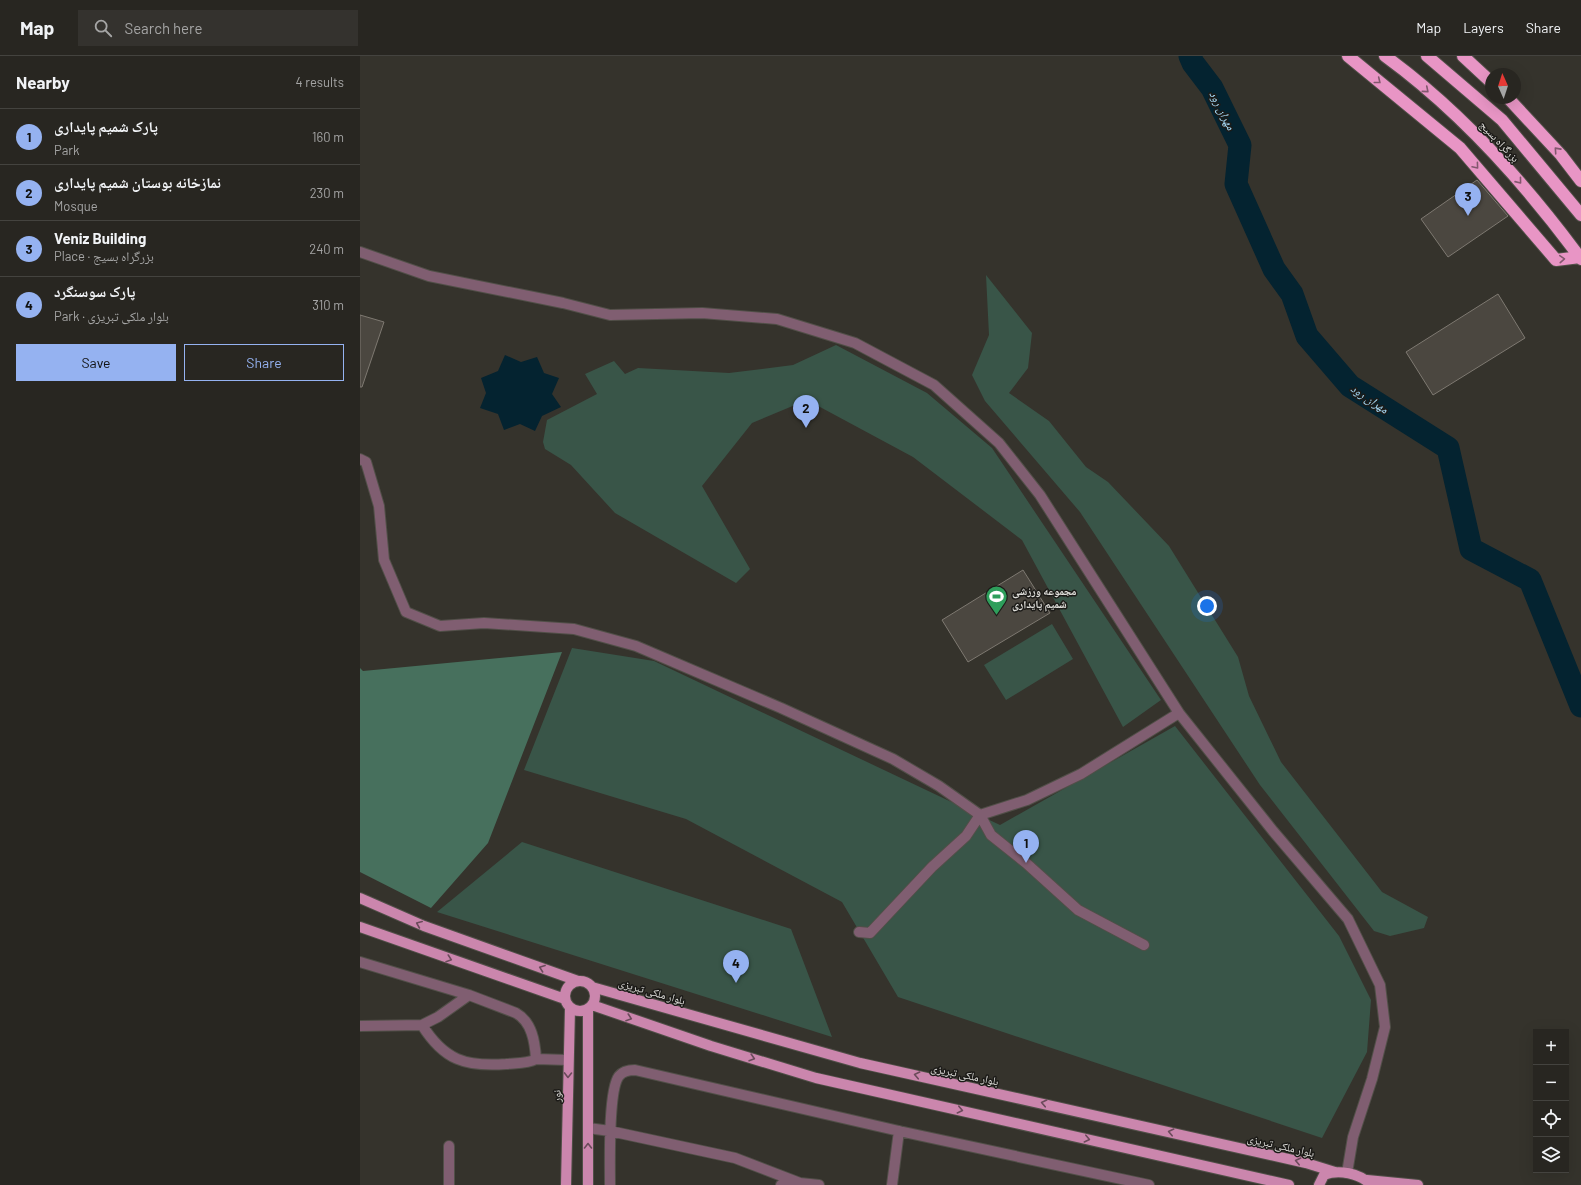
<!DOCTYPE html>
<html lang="en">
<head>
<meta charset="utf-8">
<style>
	body { margin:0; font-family:Barlow,"Noto Naskh Arabic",sans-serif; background:#34322e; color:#f1f3f6 }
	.controls { position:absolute; right:12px; bottom:12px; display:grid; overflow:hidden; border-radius:0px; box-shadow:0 4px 16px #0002 }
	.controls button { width:36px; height:36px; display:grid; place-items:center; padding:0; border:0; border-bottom:1px solid #44433f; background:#282621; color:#f1f3f6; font:20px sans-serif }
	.compass { position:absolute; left:1125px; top:12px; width:36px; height:36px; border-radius:50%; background:#282621; box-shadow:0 4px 16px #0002; rotate:357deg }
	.you { position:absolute; left:847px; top:550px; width:14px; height:14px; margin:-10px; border:3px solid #fff; border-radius:50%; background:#1a73e8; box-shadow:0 0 0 6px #1a73e833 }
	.badge { display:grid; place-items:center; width:26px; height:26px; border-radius:50%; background:#95b2f1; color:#111; font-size:13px; font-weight:700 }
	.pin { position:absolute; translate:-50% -33px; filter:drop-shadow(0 1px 2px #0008) }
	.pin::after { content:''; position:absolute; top:21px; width:14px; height:12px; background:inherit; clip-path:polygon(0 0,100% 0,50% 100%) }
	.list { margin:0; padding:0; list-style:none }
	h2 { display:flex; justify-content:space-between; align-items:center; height:52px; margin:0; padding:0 16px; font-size:17px }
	h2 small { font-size:13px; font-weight:400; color:#a5a5a5 }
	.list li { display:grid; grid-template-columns:26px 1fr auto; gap:12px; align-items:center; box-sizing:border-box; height:56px; padding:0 16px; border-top:1px solid #44433f }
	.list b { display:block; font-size:15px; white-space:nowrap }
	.list p { margin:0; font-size:13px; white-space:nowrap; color:#a5a5a5 }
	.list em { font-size:13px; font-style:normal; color:#a5a5a5 }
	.actions { display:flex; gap:8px; padding:12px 16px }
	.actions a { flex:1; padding:9px 0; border:1px solid #95b2f1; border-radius:0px; text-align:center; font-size:14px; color:#95b2f1 }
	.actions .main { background:#95b2f1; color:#111 }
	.icon { flex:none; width:22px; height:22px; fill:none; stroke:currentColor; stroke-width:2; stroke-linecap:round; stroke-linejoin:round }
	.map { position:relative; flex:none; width:1221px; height:1129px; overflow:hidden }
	header { display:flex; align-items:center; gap:24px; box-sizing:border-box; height:56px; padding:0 20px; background:#282621; border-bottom:1px solid #44433f }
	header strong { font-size:19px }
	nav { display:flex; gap:22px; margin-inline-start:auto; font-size:14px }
	.search { width:280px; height:36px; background:#34322e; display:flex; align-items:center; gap:10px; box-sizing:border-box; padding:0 14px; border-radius:0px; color:#a5a5a5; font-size:15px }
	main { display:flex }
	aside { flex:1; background:#282621 }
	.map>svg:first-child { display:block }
	.green { fill:#395548 }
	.forest { fill:#47705d }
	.water { fill:#042330 }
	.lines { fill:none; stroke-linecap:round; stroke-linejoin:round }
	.river { stroke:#042330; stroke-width:23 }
	.building { fill:#4b4740; stroke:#7e7971 }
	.minor-casing { stroke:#514f48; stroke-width:12 }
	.major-casing { stroke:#514f48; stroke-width:12 }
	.highway-casing { stroke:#514f48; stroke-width:14 }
	.minor { stroke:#805e71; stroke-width:10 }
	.major { stroke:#cb86ad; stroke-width:10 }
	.highway { stroke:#e895c5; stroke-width:12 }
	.oneway { stroke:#82586e }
	.oneway2 { stroke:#6b4b5b }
	.labels { text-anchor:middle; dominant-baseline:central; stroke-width:3; stroke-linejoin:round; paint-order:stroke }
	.street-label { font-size:11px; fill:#e1e0dc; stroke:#1c1b18 }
	.poi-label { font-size:11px; font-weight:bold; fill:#e1e0dc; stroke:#1c1b18; text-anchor:start }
	.water-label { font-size:12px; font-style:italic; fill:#a4d9f6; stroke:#1c1b18 }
</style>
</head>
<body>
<header>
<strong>Map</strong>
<div class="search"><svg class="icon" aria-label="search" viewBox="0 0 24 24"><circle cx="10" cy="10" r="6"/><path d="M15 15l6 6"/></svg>Search here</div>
<nav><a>Map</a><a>Layers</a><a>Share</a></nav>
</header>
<main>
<aside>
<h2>Nearby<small>4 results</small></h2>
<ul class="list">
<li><span class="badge">1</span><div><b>پارک شمیم پایداری</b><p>Park</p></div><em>160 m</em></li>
<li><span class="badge">2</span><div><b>نمازخانه بوستان شمیم پایداری</b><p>Mosque</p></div><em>230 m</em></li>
<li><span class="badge">3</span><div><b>Veniz Building</b><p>Place · بزرگراه بسیج</p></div><em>240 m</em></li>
<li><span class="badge">4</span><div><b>پارک سوسنگرد</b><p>Park · بلوار ملکى تبریزى</p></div><em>310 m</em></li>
</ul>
<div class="actions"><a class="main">Save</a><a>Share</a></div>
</aside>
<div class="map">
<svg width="1221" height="1129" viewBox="0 0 1221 1129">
	<rect width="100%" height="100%" fill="#35332c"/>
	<path class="green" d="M626,219l46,58 -4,35 -19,25 40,28 37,46 22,15 61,64 69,111 11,39 32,66 101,130 46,25 -4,11 -34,8 -16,-5 -114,-146 -180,-273 -95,-111 -13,-26 17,-40z
		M476,289l91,48 65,55 169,252 -38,27 -101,-187 -109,-83 -106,-57 -55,23 -50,63 48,83 -14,14 -121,-70 -44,-48 -26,-16 -2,-7 4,-22 50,-26 -12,-20 29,-13 11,13 13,-6 91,5 64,-8z
		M692,568l21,35 -67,41 -22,-35z
		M212,592l82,13 346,164 175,-99 164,210 32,64 -4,52 -45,86 -424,-141 -56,-95 -156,-83 -162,-49z
		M162,786l269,87 41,108 -395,-125z"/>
	<path class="forest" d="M202,596l-74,191 -57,65 -71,-36v-204l3,3z"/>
	<path class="water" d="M145,299l16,7 16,-5 7,16 15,5 -7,16 9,13 -19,9 -7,15 -15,-7 -16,6 -6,-16 -18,-6 6,-15 -5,-15 17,-7z"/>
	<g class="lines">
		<path class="river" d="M830,0l3,7 19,25 28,57 -4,39 38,85 18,25 15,42 43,50 98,62 23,101 59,31 51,126"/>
	</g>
	<path class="building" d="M1117,124l31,36 -60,41 -27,-38z
		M1138,238l27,44 -92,57 -27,-43z
		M0,259l24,7 -22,65h-2z
		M663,514l27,43 -82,49 -26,-42z"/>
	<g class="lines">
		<defs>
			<path id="minor" d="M0,196l69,24 134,27 47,12 92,-2 75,6 78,24 79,42 65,58 41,52 139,218 94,118 75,88 32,66 5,42 -13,52 -19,58 -6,36
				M0,403l6,3 13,44 5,54 22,52 34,14 44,-3 90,6 62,17 145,62 112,51 46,27 41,29 47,-15 54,-26 98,-61
				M499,876l11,1 62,-66 34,-31 14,-21 11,20 35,28 52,47 66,35
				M0,906l109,33 47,18c16,9 19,29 20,46l32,1
				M62,969c22,35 43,42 84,39 10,-1 21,0 30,-5
				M0,970l62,-1 16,-8 31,-22
				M228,1072l22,3 125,27 65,25 19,2
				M89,1090v39
				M250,1129c0,-20 -2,-95 9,-109 4,-5 10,-6 16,-6l264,61 250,54
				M421,1129l17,-2
				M532,1129l7,-54"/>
			<path id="major" d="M0,842l64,28 154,55
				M0,871l205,72
				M205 940a15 15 0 1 1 30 0a15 15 0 1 1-30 0Z
				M232,931l268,76 446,100 29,9
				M232,949l119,41 105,32 473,107
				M1007,1124l51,5
				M206,1129l4,-177
				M228,1129v-176
				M959,1129l5,-10c14,-6 36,-2 47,10"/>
			<path id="highway" d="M988,0l112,92 96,112 24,-3
				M1025,0c77,56 140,127 196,203
				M1067,0l75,64 79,95
				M1103,0l28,26
				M1148,42l53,57 20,26"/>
		</defs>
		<use href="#minor" class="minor-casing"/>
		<use href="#major" class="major-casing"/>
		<use href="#highway" class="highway-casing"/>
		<use href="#minor" class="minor"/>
		<use href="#major" class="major"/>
		<use href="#highway" class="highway"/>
	</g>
	<defs><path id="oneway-chevron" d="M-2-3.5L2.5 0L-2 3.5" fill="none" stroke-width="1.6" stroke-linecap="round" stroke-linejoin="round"/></defs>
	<g class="oneway">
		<use href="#oneway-chevron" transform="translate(1018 25) rotate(39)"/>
		<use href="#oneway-chevron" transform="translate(1066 34) rotate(40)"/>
		<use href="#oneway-chevron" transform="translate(1197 94) rotate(-132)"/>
		<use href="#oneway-chevron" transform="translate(1116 110) rotate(50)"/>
		<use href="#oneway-chevron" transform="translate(1159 125) rotate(51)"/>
		<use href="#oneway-chevron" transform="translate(1202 203) rotate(-4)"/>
	</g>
	<g class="oneway2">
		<use href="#oneway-chevron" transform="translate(59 868) rotate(-157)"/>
		<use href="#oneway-chevron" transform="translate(89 903) rotate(19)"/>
		<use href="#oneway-chevron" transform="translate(182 912) rotate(-160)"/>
		<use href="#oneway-chevron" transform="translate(269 962) rotate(19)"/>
		<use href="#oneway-chevron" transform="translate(392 1002) rotate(17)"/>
		<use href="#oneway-chevron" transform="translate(208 1019) rotate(91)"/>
		<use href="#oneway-chevron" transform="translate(557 1019) rotate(-168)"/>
		<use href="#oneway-chevron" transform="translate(684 1047) rotate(-168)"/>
		<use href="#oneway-chevron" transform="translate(600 1054) rotate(13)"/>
		<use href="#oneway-chevron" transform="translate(811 1076) rotate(-167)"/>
		<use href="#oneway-chevron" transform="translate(727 1083) rotate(13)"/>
		<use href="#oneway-chevron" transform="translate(228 1090) rotate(-90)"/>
		<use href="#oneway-chevron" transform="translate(938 1105) rotate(-167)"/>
	</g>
	<defs>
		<symbol id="stadium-pin" viewBox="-11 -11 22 30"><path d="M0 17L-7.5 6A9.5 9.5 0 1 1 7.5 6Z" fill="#2e9e5b" stroke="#1c1b18"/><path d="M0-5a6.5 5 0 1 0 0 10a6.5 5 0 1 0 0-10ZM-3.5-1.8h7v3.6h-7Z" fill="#fff"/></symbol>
	</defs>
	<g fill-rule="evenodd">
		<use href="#stadium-pin" x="624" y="528" width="25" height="34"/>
	</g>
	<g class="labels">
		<g class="street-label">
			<text transform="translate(1140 85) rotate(47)">بزرگراه بسیج</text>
			<text transform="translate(292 935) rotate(16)">بلوار ملکى تبریزى</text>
			<text transform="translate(605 1018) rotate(12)">بلوار ملکى تبریزى</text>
			<text transform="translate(196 1040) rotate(-89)">نور</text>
			<text transform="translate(921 1089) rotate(13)">بلوار ملکى تبریزى</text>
		</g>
		<g class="poi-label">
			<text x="652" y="534">مجموعه ورزشی<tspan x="652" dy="13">شمیم پایداری</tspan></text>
		</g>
		<g class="water-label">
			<text transform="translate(863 54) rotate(63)">مهران رود</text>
			<text transform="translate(1010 342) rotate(34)">مهران رود</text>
		</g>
	</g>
</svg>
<div class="controls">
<button>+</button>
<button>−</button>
<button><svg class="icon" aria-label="locate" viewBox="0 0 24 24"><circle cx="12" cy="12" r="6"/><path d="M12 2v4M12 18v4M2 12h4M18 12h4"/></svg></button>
<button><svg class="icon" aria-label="layers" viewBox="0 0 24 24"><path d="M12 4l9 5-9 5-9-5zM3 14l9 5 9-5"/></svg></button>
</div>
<svg class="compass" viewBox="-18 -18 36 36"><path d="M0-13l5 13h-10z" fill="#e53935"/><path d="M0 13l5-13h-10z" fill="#a5a5a5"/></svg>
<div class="you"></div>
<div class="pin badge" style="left:666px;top:807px">1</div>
<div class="pin badge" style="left:446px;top:372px">2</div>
<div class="pin badge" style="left:1108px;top:160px">3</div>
<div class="pin badge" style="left:376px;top:927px">4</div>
</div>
</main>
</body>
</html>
